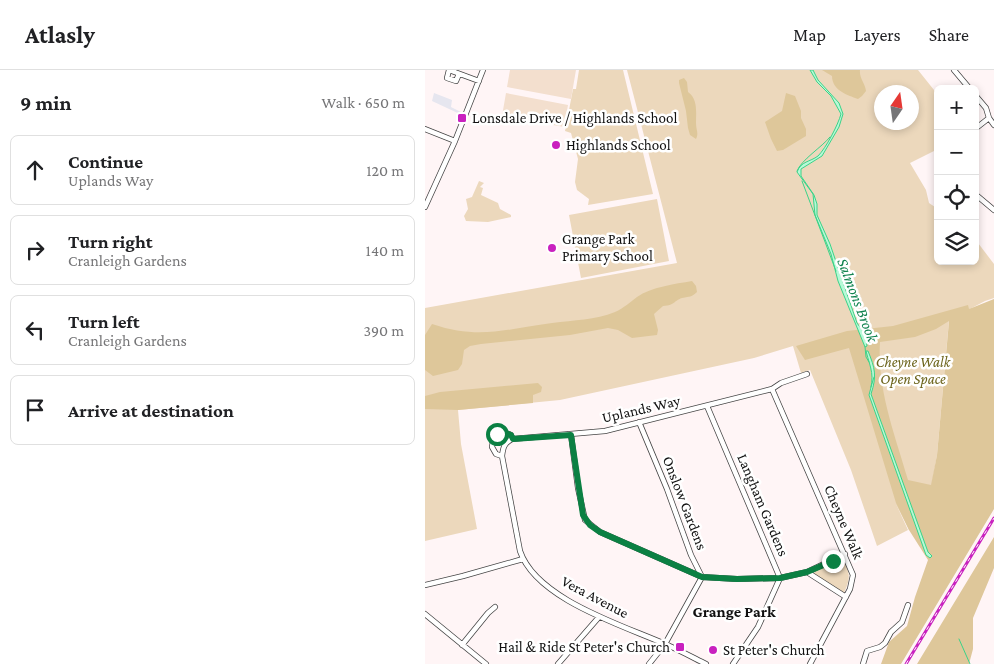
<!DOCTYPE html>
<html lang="en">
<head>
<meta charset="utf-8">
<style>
	body { margin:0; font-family:"Crimson Pro",serif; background:#f2f2f2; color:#202124 }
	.controls { position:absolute; right:15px; top:15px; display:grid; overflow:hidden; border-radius:8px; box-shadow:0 2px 8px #0003 }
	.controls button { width:45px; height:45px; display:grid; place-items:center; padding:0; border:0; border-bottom:1px solid #e0e0e0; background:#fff; color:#202124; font:25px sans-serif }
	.compass { position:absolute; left:449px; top:15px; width:45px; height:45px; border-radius:50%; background:#fff; box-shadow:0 2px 8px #0003; rotate:13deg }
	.stop { position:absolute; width:15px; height:15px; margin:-11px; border:4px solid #0b8043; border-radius:50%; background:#fff }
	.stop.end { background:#0b8043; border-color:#fff; box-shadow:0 1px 5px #0008 }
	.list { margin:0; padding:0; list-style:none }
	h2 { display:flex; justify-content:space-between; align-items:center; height:65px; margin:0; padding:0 20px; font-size:21px }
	h2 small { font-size:16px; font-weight:400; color:#757577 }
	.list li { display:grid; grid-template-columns:32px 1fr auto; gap:15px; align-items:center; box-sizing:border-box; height:70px; margin:0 10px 10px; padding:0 10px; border:1px solid #e0e0e0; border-radius:8px }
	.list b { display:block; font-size:19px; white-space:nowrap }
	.list p { margin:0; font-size:16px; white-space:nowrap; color:#757577 }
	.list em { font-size:16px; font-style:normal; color:#757577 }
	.icon { flex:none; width:28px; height:28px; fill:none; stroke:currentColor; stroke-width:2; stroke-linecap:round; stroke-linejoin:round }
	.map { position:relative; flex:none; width:569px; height:594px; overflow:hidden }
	header { display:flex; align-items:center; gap:30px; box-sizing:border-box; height:70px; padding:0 25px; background:#fff; border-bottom:1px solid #e0e0e0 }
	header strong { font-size:24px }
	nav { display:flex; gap:28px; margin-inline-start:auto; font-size:18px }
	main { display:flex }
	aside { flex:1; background:#fff }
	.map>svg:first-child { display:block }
	.industrial { fill:#e6e6ef }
	.green { fill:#ecd8bc; fill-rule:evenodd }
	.forest { fill:#dec79a; fill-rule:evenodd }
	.pitch { fill:#f3dfce }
	.water { fill:#b7f9d7; stroke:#3bd388 }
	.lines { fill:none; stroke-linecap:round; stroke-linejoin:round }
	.stream { stroke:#3bd388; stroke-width:1 }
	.minor-casing { stroke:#444; stroke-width:6 }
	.minor { stroke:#fff; stroke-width:4.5 }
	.rail-casing { stroke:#c921bf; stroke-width:3 }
	.rail { stroke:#fff; stroke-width:1; stroke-dasharray:4; stroke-linecap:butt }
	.route { stroke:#0b8043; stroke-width:6 }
	.poi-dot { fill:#c921bf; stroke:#fff; stroke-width:2 }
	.labels { text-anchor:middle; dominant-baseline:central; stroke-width:5; stroke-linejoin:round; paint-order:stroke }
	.poi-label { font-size:15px; fill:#111; stroke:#fff; text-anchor:start }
	.park-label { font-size:15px; font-style:italic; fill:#6d651d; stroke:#fff }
	.street-label { font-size:15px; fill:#111; stroke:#fff }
	.water-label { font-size:16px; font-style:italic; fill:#128450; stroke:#fff }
	.neighbourhood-label { font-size:16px; font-weight:bold; fill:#111; stroke:#fff }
</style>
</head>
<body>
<header>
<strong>Atlasly</strong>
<nav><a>Map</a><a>Layers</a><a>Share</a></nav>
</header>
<main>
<aside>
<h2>9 min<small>Walk · 650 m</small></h2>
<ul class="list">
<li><svg class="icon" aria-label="ahead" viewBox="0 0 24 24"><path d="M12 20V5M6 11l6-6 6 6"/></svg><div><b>Continue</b><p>Uplands Way</p></div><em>120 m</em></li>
<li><svg class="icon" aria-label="right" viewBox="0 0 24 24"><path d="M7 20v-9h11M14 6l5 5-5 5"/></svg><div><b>Turn right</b><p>Cranleigh Gardens</p></div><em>140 m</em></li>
<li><svg class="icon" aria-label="left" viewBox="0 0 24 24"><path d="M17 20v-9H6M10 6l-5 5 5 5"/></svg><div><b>Turn left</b><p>Cranleigh Gardens</p></div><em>390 m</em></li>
<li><svg class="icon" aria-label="arrive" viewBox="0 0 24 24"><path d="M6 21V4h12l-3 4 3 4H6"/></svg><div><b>Arrive at destination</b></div></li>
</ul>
</aside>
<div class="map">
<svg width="569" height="594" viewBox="0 0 569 594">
	<rect width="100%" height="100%" fill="#fff5f6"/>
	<path class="industrial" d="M9,23l18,7 -1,7 12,6 -1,2 -30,-14z"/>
	<path class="green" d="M154,0h44l30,124 -65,11 1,-6 -12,-9 -2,-8 3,-23 -7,-26 -6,-2 8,-42h3z
		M202,0h291l20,25v56h-4l-24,12 16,27 3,13 9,6v52h37v-22l19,25v34l-9,3 -36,19 -12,135 -10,57 -18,18 -13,-26 12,26 -31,16 -26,-76 -41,-100 -9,3 -8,-27 -39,12 -194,42 -102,10 3,34 16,85 -52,12v-233l252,-45zM457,22h30v30h-30z
		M54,111l5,2 -4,4 3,1 -2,7 17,8 2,6 11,6v2l-23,5 -22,-1 -2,-5 4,-7 -2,-10 6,-2z
		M232,129l12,62 -88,17 -12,-63z
		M418,488c7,16 8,19 1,35l-28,-17 -2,-3 1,-3z"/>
	<path class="forest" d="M397,0h38c-1,8 5,13 6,21l-4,5 -4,3c-11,-4 -26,-9 -26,-23z
		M259,8l3,4 1,10c10,7 8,20 8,31 0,7 3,10 0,16l-6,-4 -2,-7 -2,-17 -7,-28v-3z
		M361,23l9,3 6,15v7l5,11v7l-23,14 -6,1 -6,-12 -6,-17 17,-11z
		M267,211l4,5 1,6c-7,6 -6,4 -15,6 -9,3 -6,7 -19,8l-9,8 4,16 -1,5 -25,3 -14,-8 -10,-2 -38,7 -89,9 -11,2 -6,4 -2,14 -4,6 -25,6 -8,-6v-35l7,-11c47,16 74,5 120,-1 22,-3 43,-3 63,-11 9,-4 15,-10 22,-15 14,-10 38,-13 55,-16z
		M569,229v210l-93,155h-20l8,-22 18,-16 8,-29 13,-37 -19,-30 -13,-27 -47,-155 -44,12 -9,-14 51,-15 46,-5 75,-21 1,4zM524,251l-12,134 -6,30 -23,-5c-13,-45 -31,-90 -28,-138l35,-5 21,-8z
		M113,313l4,4 -1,5 -8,3v8l-75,7 -33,-1v-13l15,-4z
		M569,467v31l-21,50v31l-4,15h-52z"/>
	<path class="pitch" d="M85,0h66l-5,29 -64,-12z
		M81,23l62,12 -4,22 -62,-11z"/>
	<path class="water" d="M385,0h3l5,10 21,23 4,11 -4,13 -17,29 -21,13v7l13,19 3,9v11l13,29 27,79 8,11 2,12 -2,1 -27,-66 -7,-27 -16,-39 -2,-21 -16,-22c4,-11 13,-10 21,-16 8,-8 20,-31 23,-42l-10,-18 -14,-14z
		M441,281h2c7,17 9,25 3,43l57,158 4,4 -2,2 -4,-3 -57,-160c6,-20 2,-25 -3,-44z"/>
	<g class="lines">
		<path class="stream" d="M372,101c4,-11 25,-24 33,-34
			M377,111l34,90
			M440,277l1,10 3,5
			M446,317l3,-10
			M534,569l11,25"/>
		<defs>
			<path id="minor" d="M529,0l16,19
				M34,4l-3,7 -9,-3 2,-8 30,11
				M550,25l11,13 3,10 5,7
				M0,59l30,12
				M550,59l14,-11
				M550,124l19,16
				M0,137l30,-66 28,-71
				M347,319l81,186 -3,14 -40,75
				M282,336l73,172 -22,49 -25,37
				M214,352l28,67 24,66 11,22 -37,67 -16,20
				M146,365l7,53 7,32 15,12 59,26 43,19 35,2 43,-1 27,-6 38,-18
				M77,386l-6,-2 -4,-7c1,-11 7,-18 19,-12l1,4
				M382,502l39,25
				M0,515l38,-9 60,-17
				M0,544l61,50
				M37,575l26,-32 7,-6
				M133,594l41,-47
				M281,594c-14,-7 -27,-14 -41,-20 -43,-19 -129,-45 -145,-93l-18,-95c1,-8 2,-13 10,-17l93,-8 167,-42 9,-6 26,-9
				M438,594l4,-13 13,-4 5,-4 6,-11 11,-10 6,-17"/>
		</defs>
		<use href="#minor" class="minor-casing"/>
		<use href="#minor" class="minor"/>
		<defs>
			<path id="rail" d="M481,594l88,-146"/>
		</defs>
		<use href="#rail" class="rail-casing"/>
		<use href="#rail" class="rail"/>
	</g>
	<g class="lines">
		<path class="route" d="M72,364l5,-2 9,3 2,4 58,-4 12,80 7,10 10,7 102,45 35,2 43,-1 27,-6 26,-11"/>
	</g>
	<g class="poi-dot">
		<rect x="32" y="43" width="10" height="10" rx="2.5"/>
		<circle cx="131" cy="75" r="5"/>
		<circle cx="127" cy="178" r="5"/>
		<rect x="250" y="572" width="10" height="10" rx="2.5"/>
		<circle cx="288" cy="580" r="5"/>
	</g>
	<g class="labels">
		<g class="poi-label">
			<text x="47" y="48">Lonsdale Drive / Highlands School</text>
			<text x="141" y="75">Highlands School</text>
			<text x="137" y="169">Grange Park<tspan x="137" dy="17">Primary School</tspan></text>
			<text x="245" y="577" text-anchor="end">Hail &amp; Ride St Peter's Church</text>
			<text x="298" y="580">St Peter's Church</text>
		</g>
		<g class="park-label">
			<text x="488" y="292">Cheyne Walk<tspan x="488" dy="17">Open Space</tspan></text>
		</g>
		<g class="street-label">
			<text transform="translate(216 339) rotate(-13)">Uplands Way</text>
			<text transform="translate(260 433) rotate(69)">Onslow Gardens</text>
			<text transform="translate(338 435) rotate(67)">Langham Gardens</text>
			<text transform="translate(419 452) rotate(67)">Cheyne Walk</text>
			<text transform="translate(170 527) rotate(28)">Vera Avenue</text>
		</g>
		<g class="water-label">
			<text transform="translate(433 230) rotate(69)">Salmons Brook</text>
		</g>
		<g class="neighbourhood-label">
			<text x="309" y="541">Grange Park</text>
		</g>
	</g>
</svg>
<div class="controls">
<button>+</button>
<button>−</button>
<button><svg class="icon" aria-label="locate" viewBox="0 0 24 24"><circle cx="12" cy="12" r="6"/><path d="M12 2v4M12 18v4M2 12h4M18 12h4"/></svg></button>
<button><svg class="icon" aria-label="layers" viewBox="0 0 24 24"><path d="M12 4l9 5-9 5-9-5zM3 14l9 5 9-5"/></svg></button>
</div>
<svg class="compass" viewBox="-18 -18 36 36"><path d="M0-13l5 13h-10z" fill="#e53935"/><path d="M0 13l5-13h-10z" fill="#757577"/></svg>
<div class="stop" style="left:72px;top:364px"></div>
<div class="stop end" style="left:408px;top:491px"></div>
</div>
</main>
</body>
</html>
